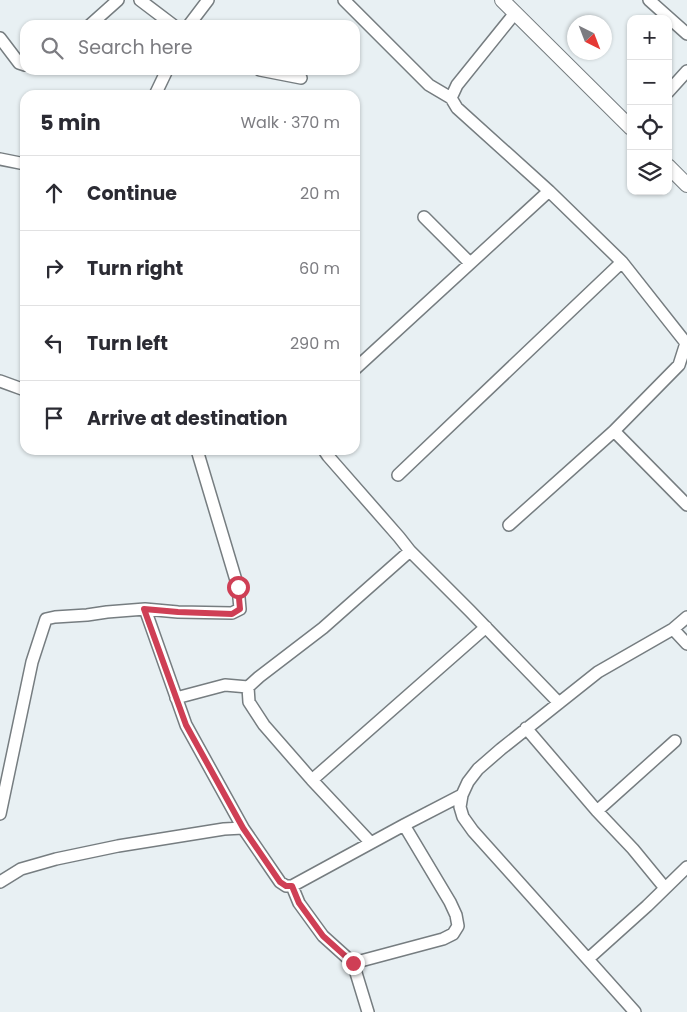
<!DOCTYPE html>
<html lang="en">
<head>
<meta charset="utf-8">
<style>
	body { margin:0; font-family:Poppins,sans-serif; background:#f2f2f3; color:#2b2b33 }
	.controls { position:absolute; right:15px; top:15px; display:grid; overflow:hidden; border-radius:10px; box-shadow:0 1px 4px #0004 }
	.controls button { width:45px; height:45px; display:grid; place-items:center; padding:0; border:0; border-bottom:1px solid #e1e1e2; background:#fff; color:#2b2b33; font:25px sans-serif }
	.compass { position:absolute; left:567px; top:15px; width:45px; height:45px; border-radius:50%; background:#fff; box-shadow:0 1px 4px #0004; rotate:138deg }
	.stop { position:absolute; width:15px; height:15px; margin:-11px; border:4px solid #cf3f55; border-radius:50%; background:#fff }
	.stop.end { background:#cf3f55; border-color:#fff; box-shadow:0 1px 5px #0008 }
	.list { margin:0; padding:0; list-style:none }
	h2 { display:flex; justify-content:space-between; align-items:center; height:65px; margin:0; padding:0 20px; font-size:21px }
	h2 small { font-size:16px; font-weight:400; color:#7c7c81 }
	.list li { display:grid; grid-template-columns:32px 1fr auto; gap:15px; align-items:center; box-sizing:border-box; height:75px; padding:0 20px; border-top:1px solid #e1e1e2 }
	.list b { display:block; font-size:19px; white-space:nowrap }
	.list em { font-size:16px; font-style:normal; color:#7c7c81 }
	.icon { flex:none; width:28px; height:28px; fill:none; stroke:currentColor; stroke-width:2; stroke-linecap:round; stroke-linejoin:round }
	.map { position:relative; flex:none; width:687px; height:1012px; overflow:hidden }
	.search { position:absolute; background:#fff; box-shadow:0 1px 4px #0004; left:20px; top:20px; width:340px; height:55px; display:flex; align-items:center; gap:12px; box-sizing:border-box; padding:0 18px; border-radius:15px; color:#7c7c81; font-size:19px }
	.panel { position:absolute; background:#fff; box-shadow:0 1px 4px #0004; left:20px; top:90px; width:340px; height:365px; border-radius:15px }
	.map>svg:first-child { display:block }
	.lines { fill:none; stroke-linecap:round; stroke-linejoin:round }
	.minor-casing { stroke:#767d80; stroke-width:14 }
	.tertiary-casing { stroke:#767d80; stroke-width:16 }
	.minor { stroke:#fff; stroke-width:11 }
	.tertiary { stroke:#fff; stroke-width:14 }
	.route { stroke:#cf3f55; stroke-width:6 }
</style>
</head>
<body>
<div class="map">
<svg width="687" height="1012" viewBox="0 0 687 1012">
	<rect width="100%" height="100%" fill="#e8f0f3"/>
	<g class="lines">
		<defs>
			<path id="minor" d="M140,0l33,25
				M344,0l85,85 22,13
				M649,0l38,34
				M90,25l28,-25
				M189,25l19,-25
				M0,38l19,25 6,2
				M260,70l41,8
				M668,92l19,-21
				M155,95l12,-25
				M0,159l25,5
				M424,217l46,46
				M355,369l194,-178
				M0,381l22,8 3,-1
				M614,431l73,74
				M324,450l4,6 71,81 11,14 60,60 89,92
				M398,475l224,-213
				M509,525l105,-94 65,-66 7,-22 -64,-81 -73,-71 -92,-83 -6,-10 6,-13 58,-72
				M145,609l41,116 57,103
				M673,629l14,15
				M176,698l49,-13 23,2
				M526,728l71,83 36,38 32,39
				M312,780l174,-153
				M597,811l78,-70
				M0,814l32,-152 14,-43 9,-2 32,-2 20,-3 38,-3 33,3 54,1 8,-4 -2,-22 -41,-137
				M371,843l-59,-63 -48,-55 -15,-23 -1,-15 11,-10 64,-49 87,-77
				M0,882l21,-13 35,-10 62,-13 106,-17 19,-1 37,54 6,4h6l112,-61 58,-30
				M292,886l7,17 24,33 30,27 15,49
				M588,959l59,-53 40,-39
				M353,963l90,-24 10,-5 5,-8 -2,-11 -6,-13 -46,-77
				M635,1012l-162,-181 -10,-14 -3,-10 2,-12 6,-13 10,-13 23,-20 97,-77 75,-43 14,-12"/>
			<path id="tertiary" d="M502,0l129,128
				M668,166l19,19"/>
		</defs>
		<use href="#minor" class="minor-casing"/>
		<use href="#tertiary" class="tertiary-casing"/>
		<use href="#minor" class="minor"/>
		<use href="#tertiary" class="tertiary"/>
	</g>
	<g class="lines">
		<path class="route" d="M238,587l2,22 -8,5 -54,-2 -34,-3 42,116 57,103 37,54 6,4h6l7,17 24,33 30,27"/>
	</g>
</svg>
<div class="controls">
<button>+</button>
<button>−</button>
<button><svg class="icon" aria-label="locate" viewBox="0 0 24 24"><circle cx="12" cy="12" r="6"/><path d="M12 2v4M12 18v4M2 12h4M18 12h4"/></svg></button>
<button><svg class="icon" aria-label="layers" viewBox="0 0 24 24"><path d="M12 4l9 5-9 5-9-5zM3 14l9 5 9-5"/></svg></button>
</div>
<svg class="compass" viewBox="-18 -18 36 36"><path d="M0-13l5 13h-10z" fill="#e53935"/><path d="M0 13l5-13h-10z" fill="#7c7c81"/></svg>
<div class="stop" style="left:238px;top:587px"></div>
<div class="stop end" style="left:353px;top:963px"></div>
<div class="search"><svg class="icon" aria-label="search" viewBox="0 0 24 24"><circle cx="10" cy="10" r="6"/><path d="M15 15l6 6"/></svg>Search here</div>
<section class="panel">
<h2>5 min<small>Walk · 370 m</small></h2>
<ul class="list">
<li><svg class="icon" aria-label="ahead" viewBox="0 0 24 24"><path d="M12 20V5M6 11l6-6 6 6"/></svg><div><b>Continue</b></div><em>20 m</em></li>
<li><svg class="icon" aria-label="right" viewBox="0 0 24 24"><path d="M7 20v-9h11M14 6l5 5-5 5"/></svg><div><b>Turn right</b></div><em>60 m</em></li>
<li><svg class="icon" aria-label="left" viewBox="0 0 24 24"><path d="M17 20v-9H6M10 6l-5 5 5 5"/></svg><div><b>Turn left</b></div><em>290 m</em></li>
<li><svg class="icon" aria-label="arrive" viewBox="0 0 24 24"><path d="M6 21V4h12l-3 4 3 4H6"/></svg><div><b>Arrive at destination</b></div></li>
</ul>
</section>
</div>
</body>
</html>
